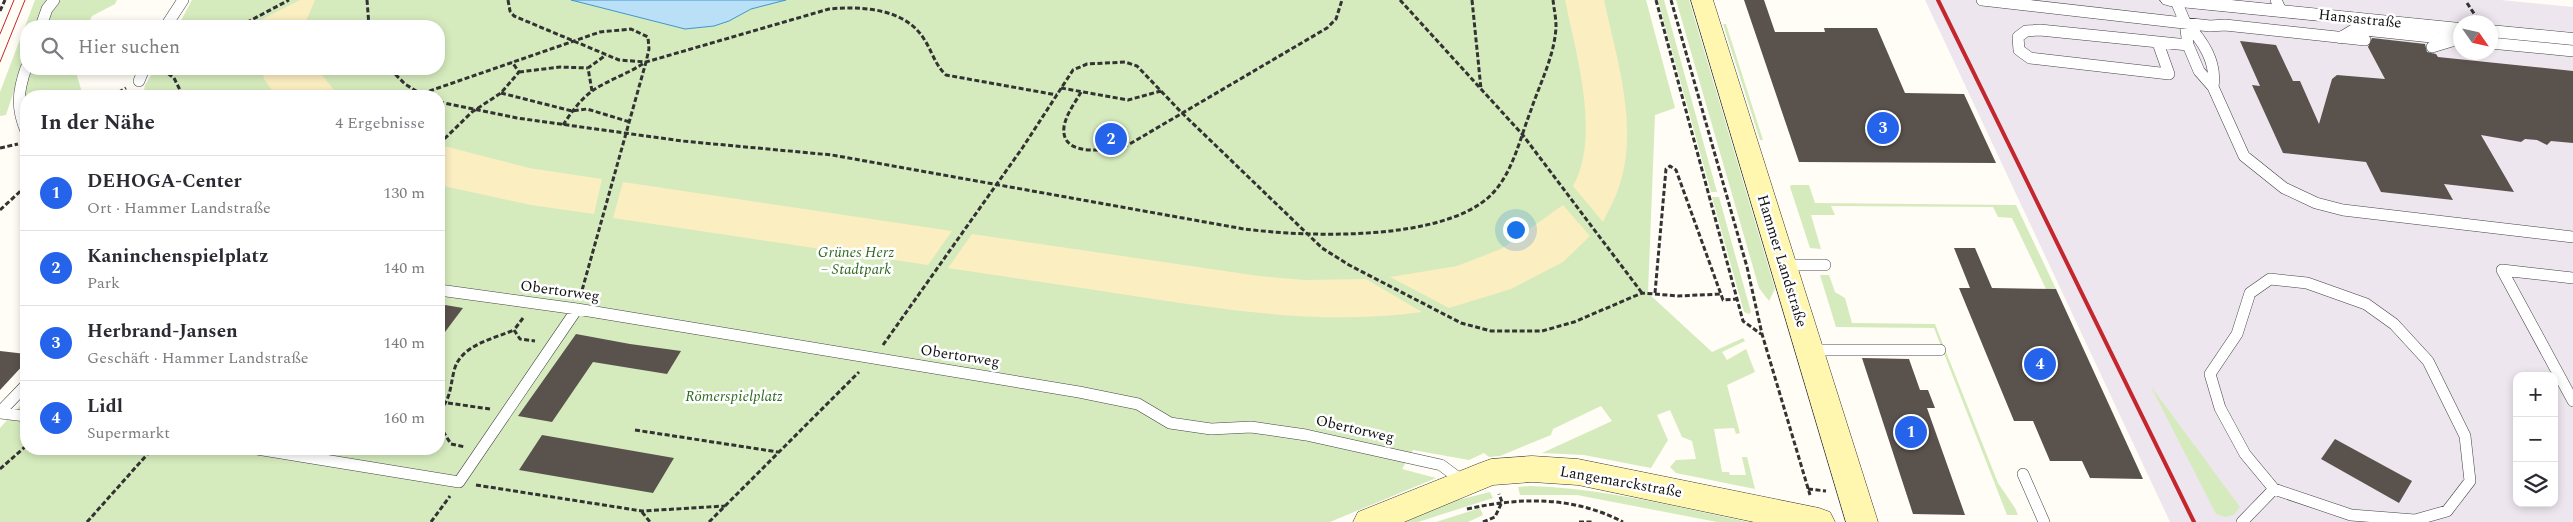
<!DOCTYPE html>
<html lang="de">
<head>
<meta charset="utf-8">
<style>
	body { margin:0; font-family:Spectral,serif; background:#f2f2f3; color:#2b2b33 }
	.controls { position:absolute; right:15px; bottom:15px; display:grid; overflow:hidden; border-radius:10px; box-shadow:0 2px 8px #0003 }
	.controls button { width:45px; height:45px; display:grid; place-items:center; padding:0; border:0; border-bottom:1px solid #e1e1e2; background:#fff; color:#2b2b33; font:25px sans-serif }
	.compass { position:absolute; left:2453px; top:15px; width:45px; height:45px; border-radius:50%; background:#fff; box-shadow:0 2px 8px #0003; rotate:124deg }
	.you { position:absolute; left:1515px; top:229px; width:18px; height:18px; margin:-12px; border:4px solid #fff; border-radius:50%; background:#1a73e8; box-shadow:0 0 0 8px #1a73e833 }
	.badge { display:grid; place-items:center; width:32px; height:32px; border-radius:50%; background:#2563eb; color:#fff; font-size:16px; font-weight:700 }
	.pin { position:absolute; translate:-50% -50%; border:2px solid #fff; box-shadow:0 1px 5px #0006 }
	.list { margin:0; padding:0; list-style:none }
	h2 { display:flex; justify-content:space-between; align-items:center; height:65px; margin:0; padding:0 20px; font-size:21px }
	h2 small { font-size:16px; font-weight:400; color:#7c7c81 }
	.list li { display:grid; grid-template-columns:32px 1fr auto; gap:15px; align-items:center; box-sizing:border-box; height:75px; padding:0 20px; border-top:1px solid #e1e1e2 }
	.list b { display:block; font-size:19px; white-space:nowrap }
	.list p { margin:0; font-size:16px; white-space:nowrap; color:#7c7c81 }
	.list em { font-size:16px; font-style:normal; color:#7c7c81 }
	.icon { flex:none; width:28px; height:28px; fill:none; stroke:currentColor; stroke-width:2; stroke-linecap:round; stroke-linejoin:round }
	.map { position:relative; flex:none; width:2573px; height:522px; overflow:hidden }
	.search { position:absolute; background:#fff; box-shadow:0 2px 8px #0003; left:20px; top:20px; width:425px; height:55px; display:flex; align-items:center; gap:12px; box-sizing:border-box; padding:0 18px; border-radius:20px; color:#7c7c81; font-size:19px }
	.panel { position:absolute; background:#fff; box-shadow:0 2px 8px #0003; left:20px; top:90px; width:425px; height:365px; border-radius:20px }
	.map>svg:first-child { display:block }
	.industrial { fill:#eee6ef; fill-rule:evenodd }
	.green { fill:#d5ebbd }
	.sand { fill:#fbeec1 }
	.water { fill:#b9e0f7; stroke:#3f96cf }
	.building { fill:#5a524d }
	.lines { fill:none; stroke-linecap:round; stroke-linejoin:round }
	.lane-casing { stroke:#444; stroke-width:12 }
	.street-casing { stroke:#444; stroke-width:1 }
	.secondary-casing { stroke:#333; stroke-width:1 }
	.path { stroke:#333; stroke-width:3; stroke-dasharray:5 2.5; stroke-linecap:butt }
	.lane { stroke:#fff; stroke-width:11 }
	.street { fill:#fff; fill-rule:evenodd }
	.secondary { fill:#fff6b0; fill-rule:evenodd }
	.tram { stroke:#c4262e; stroke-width:1 }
	.rail { stroke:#c4262e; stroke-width:4 }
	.labels { text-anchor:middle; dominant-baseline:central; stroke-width:5; stroke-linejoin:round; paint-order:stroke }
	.street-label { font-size:15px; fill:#111; stroke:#fff }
	.park-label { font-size:15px; font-style:italic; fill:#2f6b1f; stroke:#fff }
</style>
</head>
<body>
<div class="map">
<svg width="2573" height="522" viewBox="0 0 2573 522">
	<rect width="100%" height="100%" fill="#fffdf5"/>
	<path class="industrial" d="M1925,0h576l72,7v515h-403zM2460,22h30v30h-30zM2517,376h37v127h-37z"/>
	<path class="green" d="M35,0h13l-12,26h-10v28l-20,61 -6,1v-24z
		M59,0h58l-2,4 -23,12 -5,10h-41l5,-15z
		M192,0h1454l29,108 -20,7 -7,178 64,59 31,-14 2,3 -23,11 5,8 19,-11 9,23 -28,13 13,48 -4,1 -2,-6 -20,1 8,43h7l1,3h16l-4,-18h5l8,32 -79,-16 -6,-6 6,-7 20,-1 -4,-18 -10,-4 -12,-27 -13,5 11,25 -17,28 -67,-13 -42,-2 70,-32 -11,-15 -48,23 -2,6 -51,21 -11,1 -5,-4 -15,7 -56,-10 -11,19 34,9 -106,44h-1330v-94l26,-29v50h413v-353h-296l2,-11 10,-16h284v-43h-261z
		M1658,0h6l53,192h-6z
		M1676,0h13l86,289 -6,12 -10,-13z
		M1723,24h3l37,116h-3z
		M32,69h43l8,27h-57v10l-2,-14z
		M1791,185h18l6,18 201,2 40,84h-10l-34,-71 -14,-1 -5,-10 -162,-1 4,9h-24l10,34 -11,-1 -20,-61z
		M1712,197h7l32,115 -2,2 -5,-2z
		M1820,275h9l6,17 10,6 7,25 83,1 63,159 17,25 3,7h-11l-73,-187 -98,-1z
		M2150,385l90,122 -6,8 -9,2 -9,-3z
		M1530,486c74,2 146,21 218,36h-31l-140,-27h-57l-2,-8z
		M1490,492l3,6 -75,24h-19l51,-20z
		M1480,508l3,7 -15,7h-32z"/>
	<path class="sand" d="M300,0h15l-9,21v5h-47l2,-6z
		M1565,0h39c13,61 36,128 14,190 -4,11 -10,21 -15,32l-30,-36c28,-49 3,-133 -8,-186z
		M262,69h55l22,27h-63l-12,-17z
		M444,146l85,22 73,11 -8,35 -63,-9 -92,-20v-34z
		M623,182l329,49 -24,34 -315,-47z
		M1563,205l27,31 -27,26 -52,27 -62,19 -59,-31 67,-11 44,-17z
		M972,234l287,42 46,4 61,-1 56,33c-92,13 -183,0 -275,-14 -66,-10 -133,-20 -199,-30z"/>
	<path class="water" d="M571,0h215l-35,9 -22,12 -15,5 -29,3z"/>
	<path class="building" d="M1744,0h20l11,32h50l-1,-4h53l28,65 59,1 32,69 -197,-1z
		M2372,38l53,6 2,8 9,2 2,3 135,14v72l-22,-2 -4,4 -10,-5 -12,-1 -4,3 -40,-7 33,57 -70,-8 9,16 -72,-8 -15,-30 -83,-9 -31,-68 8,1 -20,-45 36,4 17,36h7l19,43 13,-45 5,-4 48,4 -17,-32z
		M1954,248h21l17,40 64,1 87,190 -53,-1 -8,-17h-32l-17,-40h-19l-55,-133h11z
		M439,304l24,4 -24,32z
		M576,334l54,10 51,7 -14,23 -74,-12 -41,60 -34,-6z
		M0,351l26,3v8l-26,28z
		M1862,358l47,1 11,31h8l7,18h-8l38,107 -52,-1z
		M542,435l132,23 -21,35 -134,-23z
		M2335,439l77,42 -13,22 -78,-44z"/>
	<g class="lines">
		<defs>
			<path id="lane" d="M1982,0l228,26 15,-1 140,15
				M2276,0l5,11
				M2176,1l9,21 3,23 11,26 14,16 31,69 40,32 32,15 27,7 230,27
				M2186,23c17,18 31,39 27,64
				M41,26l6,-17 7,-9
				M166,26l17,-26
				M2355,29l105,11
				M2340,38l15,-9 2,-5 -2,-6
				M2158,43l11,31 -139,-16 -11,-8 -1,-13 8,-6 14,-1 148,15
				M2490,43l83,8
				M2432,47l20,-6
				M26,68c-8,23 -10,40 0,63
				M139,81l5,-12
				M1784,265h41
				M2573,278l-71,-8 71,131
				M2270,279l37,4 59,21 28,20 34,37 37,75 5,45 -23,30 -32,9 -64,-5 -77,-26 -29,-35 -25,-46 -10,-34 27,-40 13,-41z
				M439,290l138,19 502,83 59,12 32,19 41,6 40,-2 55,8 135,30 23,17
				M1810,350h130
				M0,412l26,-27
				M0,413l26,3
				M257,449l202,33 118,-173
				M2023,474l21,48
				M2242,522l32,-33"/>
			<path id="street" d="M2160,0h71l229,23v12l-290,-29 -7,-2z
				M2490,25l83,8v12l-83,-8z"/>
			<path id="secondary" d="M1691,0h22l165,522h-32z
				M1532,456l46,3 241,49 11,4 5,10h-81l-176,-37 -46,-3 -39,3 -89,37h-51l5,-10 122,-49 11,-4z"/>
		</defs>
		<use href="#lane" class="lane-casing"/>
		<use href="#street" class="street-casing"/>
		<use href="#secondary" class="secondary-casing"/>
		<path class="path" d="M367,0l2,26
			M508,0l2,11 4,5 105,44 27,2 183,-53c32,-3 76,-1 95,30 8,12 11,26 22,36l111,20
			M1400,0l122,134 120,159
			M1472,0l9,89
			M1656,0l87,321 18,13
			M1671,0l76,267 15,67 48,161
			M2467,3l10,15
			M0,11l5,-11
			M240,26l49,-26
			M162,69l12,9 9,18
			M390,69l15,15 19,12
			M519,72l41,-5 28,1
			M1061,88l67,12 33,-9
			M592,91l-4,-23 18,-13
			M1081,92c-6,11 -15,22 -17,35 -4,32 47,23 64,18l199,-117 9,-9 6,-19
			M501,93l71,18 15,-2 43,13
			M112,96l14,-8
			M415,96l185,-64 31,-3 17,8 1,12 -3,13 -65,232
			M439,102l78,16 165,23 150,14 412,74c63,8 199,13 247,-34 22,-22 29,-57 40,-85 9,-27 24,-55 25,-84 0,-8 -2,-17 -3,-26
			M563,125c8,-12 17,-25 28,-33 14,-11 37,-18 53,-29
			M439,144l33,-32 29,-19 18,-21 -7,-10
			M0,148l18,-4
			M0,210l26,-24
			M1655,293l11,-124 4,-3 6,4 47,130 14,-1
			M523,318l-9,12 6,9 15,2
			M883,345l140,-198 50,-77 14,-6 38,-2 12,4 45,47 140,135 27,17 112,58 30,8h51l32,-9 68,-29 36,3 43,-2
			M448,403l42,6
			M439,411c12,-12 11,-24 15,-40 6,-26 39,-32 60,-41
			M439,425l12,19 14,3
			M635,430l143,22
			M0,469l26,-23
			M476,485l166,26 83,-5
			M1808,489l18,2
			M1467,509c54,-12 106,-13 156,13
			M642,512l8,10
			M87,522l65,-73
			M431,522l19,-26
			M709,522l150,-150
			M1483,522l12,-5 7,-15 -3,-8
			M1579,522h13"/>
		<use href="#lane" class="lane"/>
		<use href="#street" class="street"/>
		<use href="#secondary" class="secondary"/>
		<path class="tram" d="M0,34l14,-34
			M0,62l25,-62"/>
		<path class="rail" d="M1938,0l256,522"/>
	</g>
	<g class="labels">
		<g class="street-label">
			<text transform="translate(2360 19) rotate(6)">Hansastraße</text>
			<text transform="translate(1782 261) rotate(73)">Hammer Landstraße</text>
			<text transform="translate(560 291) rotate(8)">Obertorweg</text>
			<text transform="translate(960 356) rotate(9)">Obertorweg</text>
			<text transform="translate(1355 429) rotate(13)">Obertorweg</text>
			<text transform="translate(1621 482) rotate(10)">Langemarckstraße</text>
		</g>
		<g class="park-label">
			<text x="856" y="252">Grünes Herz<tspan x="856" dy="17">– Stadtpark</tspan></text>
			<text x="734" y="396">Römerspielplatz</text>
		</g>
	</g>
</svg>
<div class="controls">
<button>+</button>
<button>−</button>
<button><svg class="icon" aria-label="layers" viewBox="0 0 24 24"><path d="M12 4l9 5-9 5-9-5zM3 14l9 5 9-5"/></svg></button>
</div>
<svg class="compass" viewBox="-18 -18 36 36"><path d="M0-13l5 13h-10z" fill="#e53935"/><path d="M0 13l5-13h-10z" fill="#7c7c81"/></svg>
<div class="you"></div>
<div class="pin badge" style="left:1911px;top:432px">1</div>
<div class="pin badge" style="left:1111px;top:139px">2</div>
<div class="pin badge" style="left:1883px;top:128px">3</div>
<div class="pin badge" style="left:2040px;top:364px">4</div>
<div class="search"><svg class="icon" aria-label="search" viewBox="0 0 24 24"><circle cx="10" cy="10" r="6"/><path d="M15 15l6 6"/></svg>Hier suchen</div>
<section class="panel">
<h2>In der Nähe<small>4 Ergebnisse</small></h2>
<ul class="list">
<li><span class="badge">1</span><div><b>DEHOGA-Center</b><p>Ort · Hammer Landstraße</p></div><em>130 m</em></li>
<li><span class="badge">2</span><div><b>Kaninchenspielplatz</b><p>Park</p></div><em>140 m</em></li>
<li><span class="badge">3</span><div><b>Herbrand-Jansen</b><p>Geschäft · Hammer Landstraße</p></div><em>140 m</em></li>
<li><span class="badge">4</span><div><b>Lidl</b><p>Supermarkt</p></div><em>160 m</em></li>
</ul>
</section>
</div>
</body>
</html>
